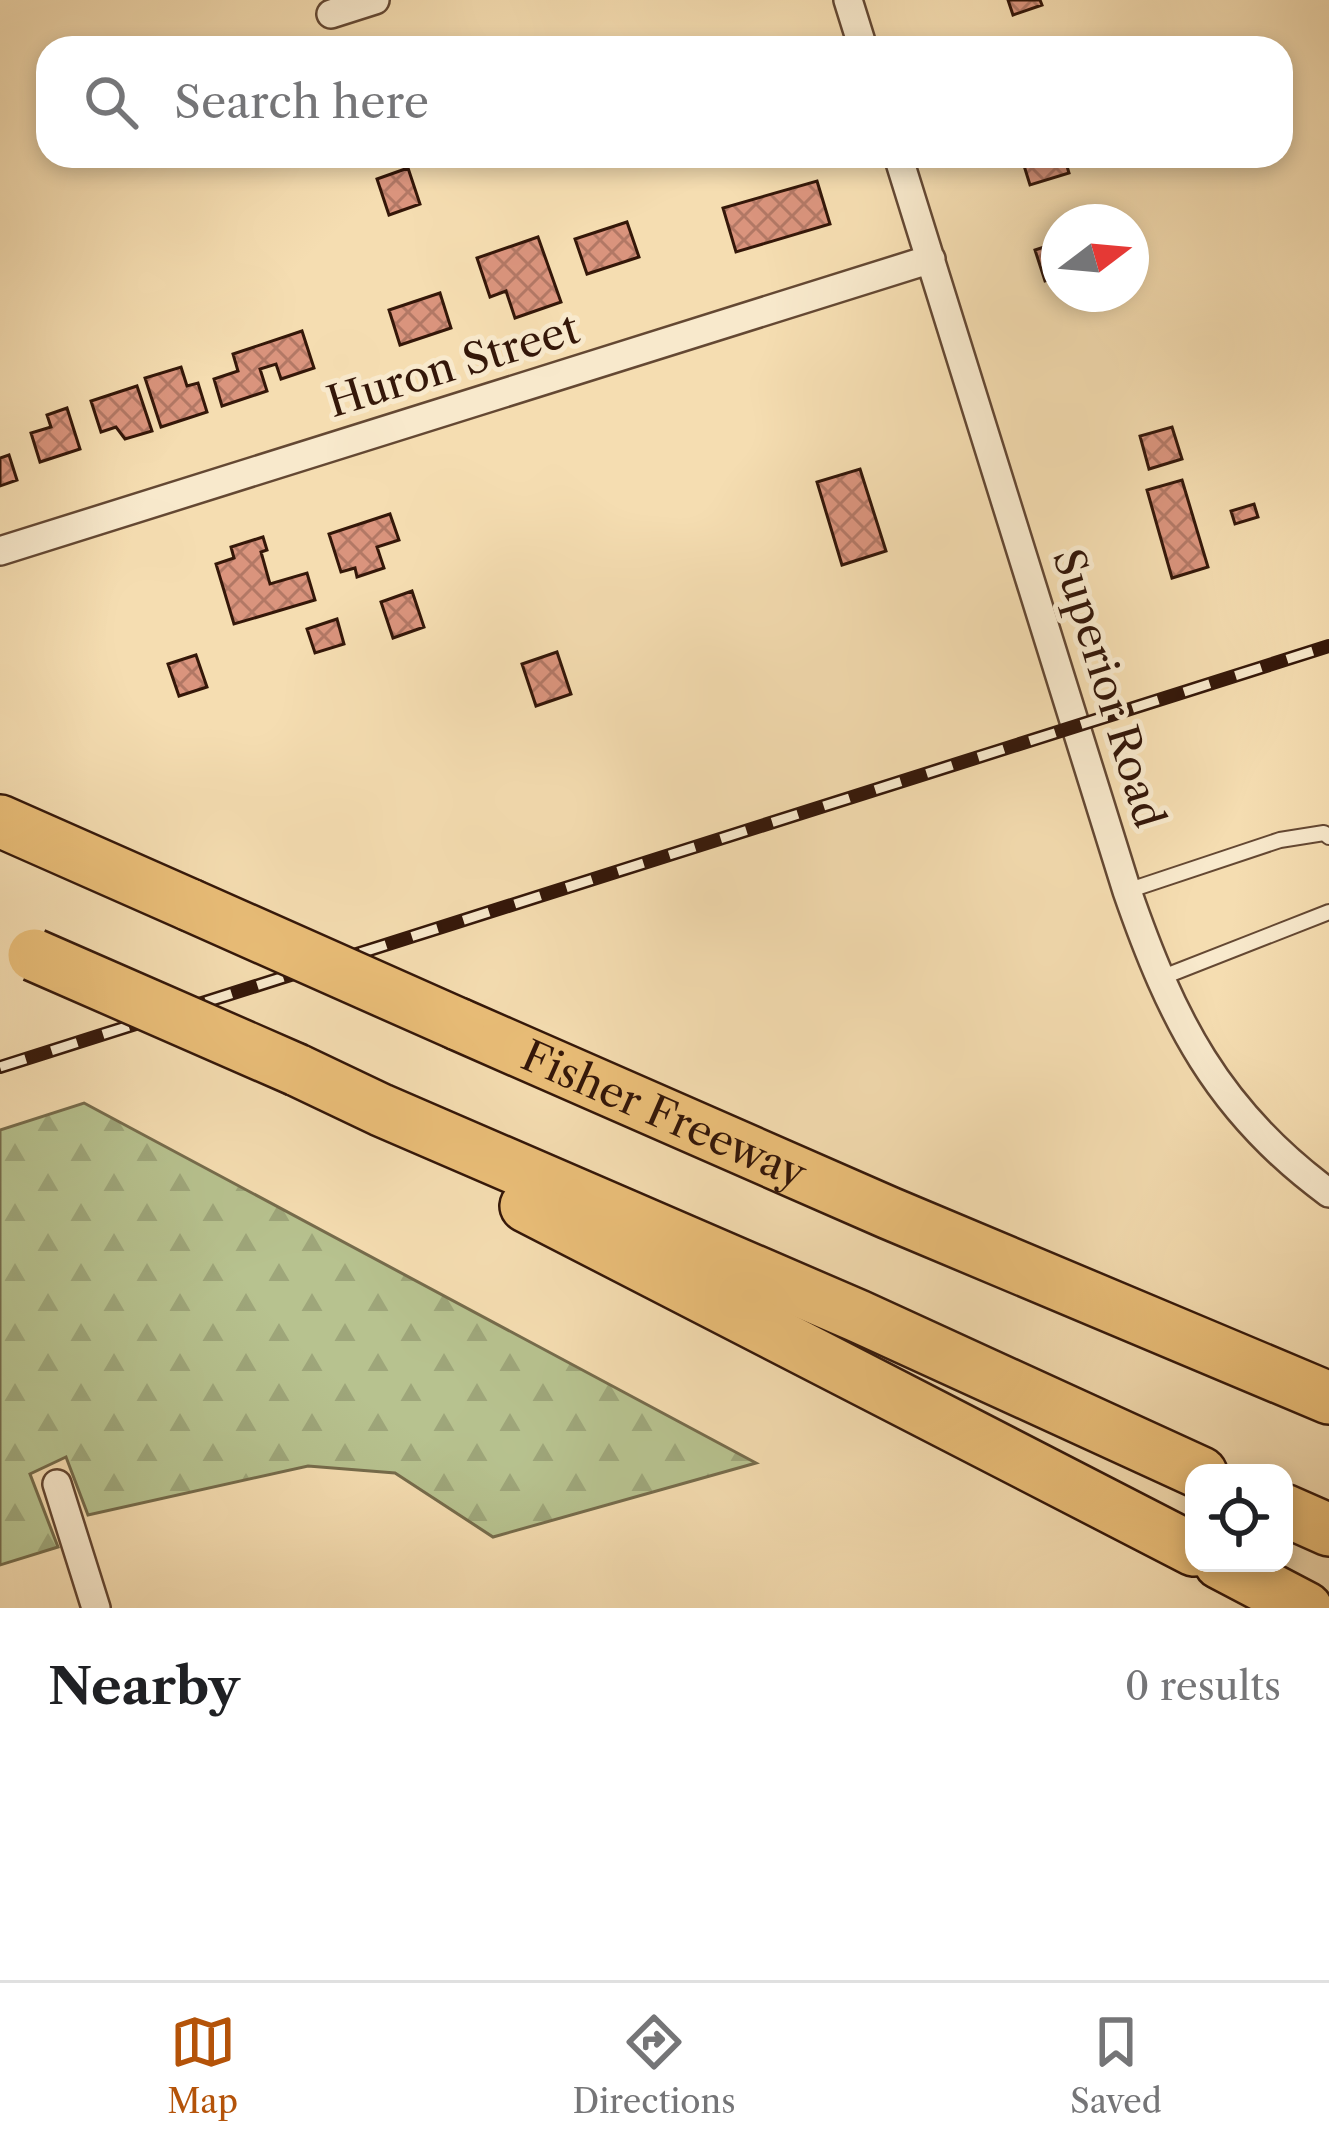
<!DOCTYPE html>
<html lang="en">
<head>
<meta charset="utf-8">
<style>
	body { margin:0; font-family:"Libre Caslon Text",serif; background:#f6f6f6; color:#202124 }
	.controls { position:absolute; right:36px; bottom:36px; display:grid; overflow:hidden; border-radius:24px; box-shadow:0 6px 18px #0003 }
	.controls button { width:108px; height:108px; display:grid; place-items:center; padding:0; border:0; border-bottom:3px solid #e0e0e0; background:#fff; color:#202124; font:60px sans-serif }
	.compass { position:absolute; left:1041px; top:204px; width:108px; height:108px; border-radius:50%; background:#fff; box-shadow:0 6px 18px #0003; rotate:74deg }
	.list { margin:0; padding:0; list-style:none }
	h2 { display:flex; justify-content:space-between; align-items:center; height:156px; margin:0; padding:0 48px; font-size:51px }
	h2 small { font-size:39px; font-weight:400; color:#757577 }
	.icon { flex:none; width:66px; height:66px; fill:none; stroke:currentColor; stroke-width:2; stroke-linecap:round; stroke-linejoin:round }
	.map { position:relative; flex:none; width:1329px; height:1608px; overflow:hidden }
	.search { position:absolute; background:#fff; box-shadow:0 6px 18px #0003; left:36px; right:36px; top:36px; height:132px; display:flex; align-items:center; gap:30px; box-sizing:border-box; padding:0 42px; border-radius:36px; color:#757577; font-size:45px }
	.sheet { height:372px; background:#fff }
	nav { display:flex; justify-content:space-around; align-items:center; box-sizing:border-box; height:168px; border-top:3px solid #e0e0e0; background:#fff; font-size:33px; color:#757577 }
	nav a { display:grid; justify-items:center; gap:6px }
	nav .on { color:#b45309 }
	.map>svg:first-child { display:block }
	.forest { fill:url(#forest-firs); stroke:#766c4c; stroke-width:3 }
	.building { fill:url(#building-cross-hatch); stroke:#341709; stroke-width:3 }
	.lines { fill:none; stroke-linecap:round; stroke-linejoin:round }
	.service-casing { stroke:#644833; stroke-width:18 }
	.minor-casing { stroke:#644833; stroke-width:32 }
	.motorway-casing { stroke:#341709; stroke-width:56 }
	.service { stroke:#f8e9cc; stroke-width:14 }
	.minor { stroke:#f8e9cc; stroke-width:27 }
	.motorway { stroke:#eabe78; stroke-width:51 }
	.rail-casing { stroke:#341709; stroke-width:14 }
	.rail { stroke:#f8e9cc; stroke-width:9; stroke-dasharray:27; stroke-linecap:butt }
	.motorway-bridge-casing { stroke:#341709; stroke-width:56; stroke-linecap:butt }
	.motorway-bridge { stroke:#eabe78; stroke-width:51 }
	.labels { text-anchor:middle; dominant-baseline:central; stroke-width:10; stroke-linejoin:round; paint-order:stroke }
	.street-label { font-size:42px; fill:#341709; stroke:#f8e9cc }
</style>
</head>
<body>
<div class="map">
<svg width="1329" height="1608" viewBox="0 0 1329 1608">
	<defs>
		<pattern id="forest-firs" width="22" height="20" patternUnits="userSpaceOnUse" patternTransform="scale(3)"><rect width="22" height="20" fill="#b7c28f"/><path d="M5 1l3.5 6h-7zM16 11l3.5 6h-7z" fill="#9ea67a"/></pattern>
		<pattern id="building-cross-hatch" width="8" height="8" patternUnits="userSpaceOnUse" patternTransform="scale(3)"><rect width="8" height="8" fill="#da947d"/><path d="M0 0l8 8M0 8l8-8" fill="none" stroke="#b27865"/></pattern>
	</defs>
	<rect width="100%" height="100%" fill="#f5ddb1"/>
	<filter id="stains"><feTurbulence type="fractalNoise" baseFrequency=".00167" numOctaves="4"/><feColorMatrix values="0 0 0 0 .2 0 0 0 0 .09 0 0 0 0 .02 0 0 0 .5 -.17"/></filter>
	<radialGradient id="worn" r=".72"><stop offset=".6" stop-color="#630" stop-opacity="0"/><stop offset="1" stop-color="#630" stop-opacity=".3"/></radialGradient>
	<path class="forest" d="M84,1103l672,360 -263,74 -98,-64 -87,-7 -220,49 -22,-58 -36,17 28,73 -58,18v-435z"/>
	<path class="building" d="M1008,0h32l2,5 -29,10z
		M1021,156h43l5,17 -39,12z
		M408,168l12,36 -31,11 -12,-36z
		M817,181l13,43 -94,28 -13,-44z
		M627,222l12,35 -52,17 -12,-35z
		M538,237l23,65 -46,16 -9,-27 -16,6 -13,-39z
		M1059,242v35l-14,4 -10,-31z
		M440,293l11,35 -51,17 -11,-35z
		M1080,294h42v2l-38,11z
		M302,331l12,37 -33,11 -5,-15 -16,5 7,22 -45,15 -8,-27 24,-8 -5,-17z
		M181,367l6,19 11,-3 9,29 -46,15 -16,-49z
		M137,386l15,45 -27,8 -9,-12 -15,5 -10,-31z
		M67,408l13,41 -40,13 -9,-29 20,-6 -4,-12z
		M1172,427l10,32 -33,10 -9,-33z
		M9,455l8,25 -17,6v-28z
		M860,469l26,82 -44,14 -25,-83z
		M1182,480l26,87 -36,11 -25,-88z
		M1254,504l4,13 -23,7 -4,-13z
		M390,514l9,26 -22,7 7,21 -27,9 -2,-9 -14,4 -12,-38z
		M263,537l4,13 -6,2 9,32 37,-11 8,27 -81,24 -18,-60 18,-6 -3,-11z
		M412,591l12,36 -31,11 -12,-36z
		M337,619l7,25 -29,9 -8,-24z
		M557,652l14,42 -35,12 -14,-42z
		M196,655l11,32 -28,9 -11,-32z"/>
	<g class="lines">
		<defs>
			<path id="service" d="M1127,891l153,-51 44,-7 5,4
				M1158,979l171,-67"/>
			<path id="minor" d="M848,0l15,48
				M331,14l44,-14
				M898,156l229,735c44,127 90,220 202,302
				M0,551l931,-292
				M57,1484l39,124"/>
			<g id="motorway">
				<path d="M0,821l190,84"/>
				<path id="s1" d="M458,1024l431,189 440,185"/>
				<path d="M297,1070l84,40 477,206 343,157"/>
				<path d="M526,1206l668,344"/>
				<path d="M1284,1510l45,20"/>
				<path d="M1220,1563l86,45"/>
			</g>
		</defs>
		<use href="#service" class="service-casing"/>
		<use href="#minor" class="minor-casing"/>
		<use href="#motorway" class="motorway-casing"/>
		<use href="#service" class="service"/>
		<use href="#minor" class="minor"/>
		<use href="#motorway" class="motorway"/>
		<defs>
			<path id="rail" d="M0,1067l1329,-421"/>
		</defs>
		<use href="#rail" class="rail-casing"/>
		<use href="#rail" class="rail"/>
		<defs>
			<path id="motorway-bridge" d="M190,905l268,119
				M34,955l263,115"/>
		</defs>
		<use href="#motorway-bridge" class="motorway-bridge-casing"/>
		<use href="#motorway-bridge" class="motorway-bridge"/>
	</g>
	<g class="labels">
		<g class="street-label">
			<text transform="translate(453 365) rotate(-17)">Huron Street</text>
			<text transform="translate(1109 688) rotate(73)">Superior Road</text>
			<text stroke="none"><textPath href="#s1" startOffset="225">Fisher Freeway</textPath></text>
		</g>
	</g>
	<rect width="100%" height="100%" filter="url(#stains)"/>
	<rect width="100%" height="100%" fill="url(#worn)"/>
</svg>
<div class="controls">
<button><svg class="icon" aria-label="locate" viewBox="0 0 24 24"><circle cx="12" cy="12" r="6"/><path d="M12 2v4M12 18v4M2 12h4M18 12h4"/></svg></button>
</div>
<svg class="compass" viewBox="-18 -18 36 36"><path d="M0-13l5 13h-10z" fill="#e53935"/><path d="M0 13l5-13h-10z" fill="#757577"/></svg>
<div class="search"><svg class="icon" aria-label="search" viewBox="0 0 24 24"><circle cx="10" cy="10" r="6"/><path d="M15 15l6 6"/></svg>Search here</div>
</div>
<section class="sheet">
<h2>Nearby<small>0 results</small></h2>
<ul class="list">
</ul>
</section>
<nav>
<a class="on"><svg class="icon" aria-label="map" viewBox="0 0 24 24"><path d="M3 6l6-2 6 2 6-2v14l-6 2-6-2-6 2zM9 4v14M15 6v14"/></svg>Map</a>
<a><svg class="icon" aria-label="directions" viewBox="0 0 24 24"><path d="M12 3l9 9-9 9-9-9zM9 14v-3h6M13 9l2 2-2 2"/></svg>Directions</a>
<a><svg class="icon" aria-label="saved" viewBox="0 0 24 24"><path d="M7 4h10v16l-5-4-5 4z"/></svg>Saved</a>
</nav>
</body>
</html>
